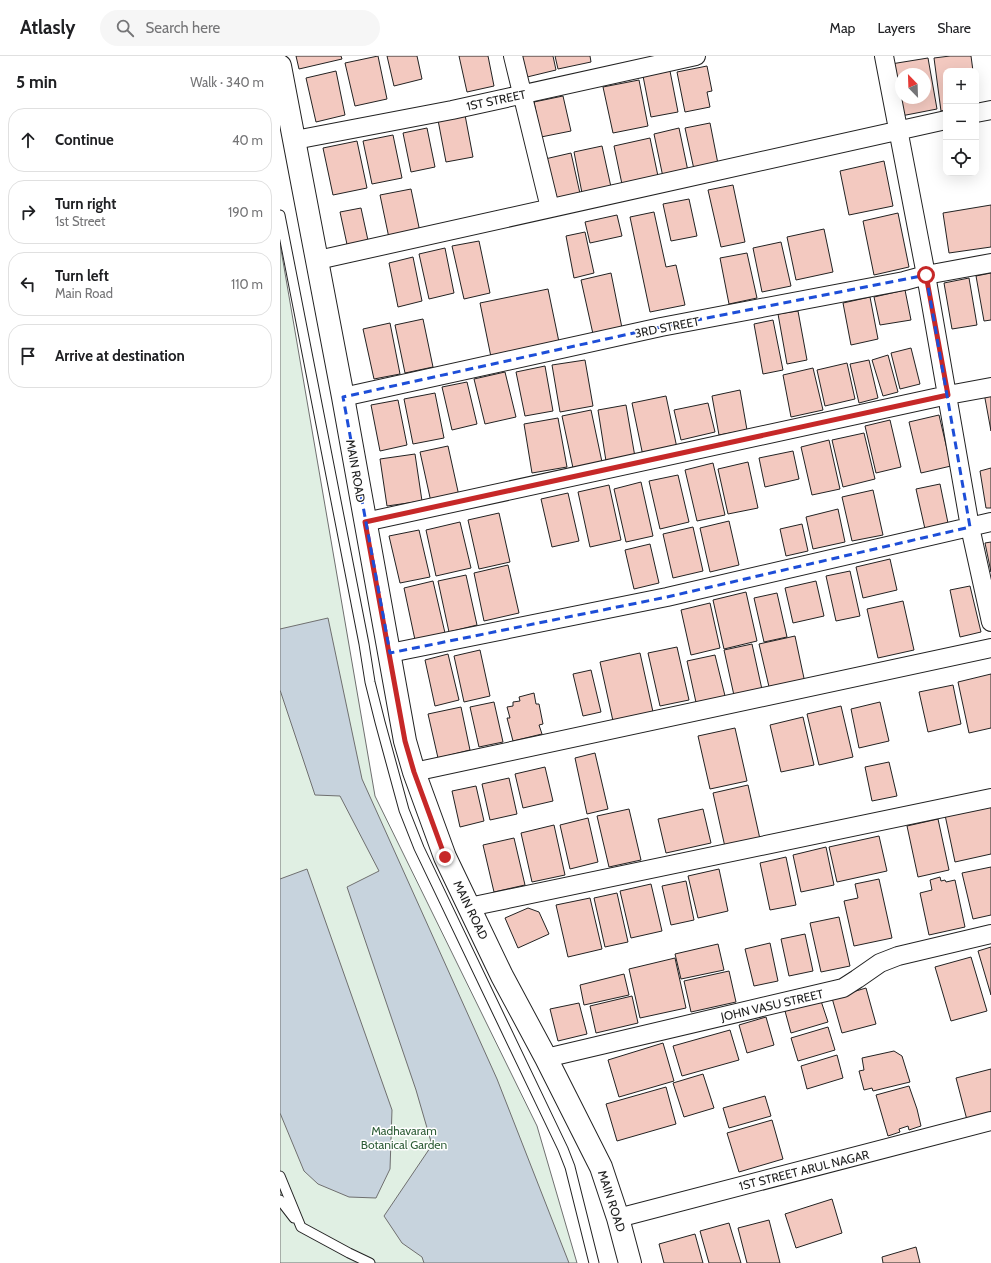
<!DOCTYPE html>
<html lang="en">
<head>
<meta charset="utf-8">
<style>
	body { margin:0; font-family:Cabin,sans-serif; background:#f6f6f6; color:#202124 }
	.controls { position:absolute; right:12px; top:12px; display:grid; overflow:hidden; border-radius:8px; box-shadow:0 4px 16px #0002 }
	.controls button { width:36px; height:36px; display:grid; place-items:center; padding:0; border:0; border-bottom:1px solid #e0e0e0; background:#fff; color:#202124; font:20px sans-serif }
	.compass { position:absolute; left:615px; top:12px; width:36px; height:36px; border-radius:50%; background:#fff; box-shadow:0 4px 16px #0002; rotate:337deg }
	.stop { position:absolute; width:12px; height:12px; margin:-9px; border:3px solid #c62828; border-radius:50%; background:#fff }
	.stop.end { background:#c62828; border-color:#fff; box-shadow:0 1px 4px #0008 }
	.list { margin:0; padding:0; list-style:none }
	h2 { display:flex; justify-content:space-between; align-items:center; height:52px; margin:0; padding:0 16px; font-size:17px }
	h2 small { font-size:13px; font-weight:400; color:#757577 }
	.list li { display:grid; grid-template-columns:26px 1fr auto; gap:12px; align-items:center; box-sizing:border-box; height:64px; margin:0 8px 8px; padding:0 8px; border:1px solid #e0e0e0; border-radius:16px }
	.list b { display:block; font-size:15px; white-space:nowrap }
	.list p { margin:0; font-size:13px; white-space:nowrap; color:#757577 }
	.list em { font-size:13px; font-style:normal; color:#757577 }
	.icon { flex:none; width:22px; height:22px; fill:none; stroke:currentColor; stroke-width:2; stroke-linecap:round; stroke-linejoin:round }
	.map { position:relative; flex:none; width:711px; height:1207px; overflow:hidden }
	header { display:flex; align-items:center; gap:24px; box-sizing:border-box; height:56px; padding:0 20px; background:#fff; border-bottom:1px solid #e0e0e0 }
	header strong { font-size:19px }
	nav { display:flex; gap:22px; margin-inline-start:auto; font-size:14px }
	.search { width:280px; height:36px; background:#f6f6f6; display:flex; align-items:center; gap:10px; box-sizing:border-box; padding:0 14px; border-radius:22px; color:#757577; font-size:15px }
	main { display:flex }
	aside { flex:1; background:#fff }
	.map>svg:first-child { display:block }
	.green { fill:#e0efe3; stroke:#6f6f6f }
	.water { fill:#c7d3dd; stroke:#6f6f6f }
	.building { fill:#f3c9c0; stroke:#222; fill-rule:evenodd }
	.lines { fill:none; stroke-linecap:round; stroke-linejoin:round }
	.lane-casing { stroke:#222; stroke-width:11 }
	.street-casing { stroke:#222; stroke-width:20 }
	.secondary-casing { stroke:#222; stroke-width:24 }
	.lane { stroke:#fff; stroke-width:9 }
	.street { stroke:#fff; stroke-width:18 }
	.secondary { stroke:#fff; stroke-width:22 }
	.route { stroke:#c62828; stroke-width:5 }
	.marked { fill:none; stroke:#1d4ed8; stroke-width:3; stroke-dasharray:8 5; stroke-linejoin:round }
	.labels { text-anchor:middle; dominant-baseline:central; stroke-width:3; stroke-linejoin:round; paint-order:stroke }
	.street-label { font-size:12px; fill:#222; stroke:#fff }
	.park-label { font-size:12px; fill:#2f5e38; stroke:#fff }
</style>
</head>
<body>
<header>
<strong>Atlasly</strong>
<div class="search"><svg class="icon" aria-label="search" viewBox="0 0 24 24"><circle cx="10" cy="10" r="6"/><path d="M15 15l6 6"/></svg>Search here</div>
<nav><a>Map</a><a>Layers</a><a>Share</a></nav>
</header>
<main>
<aside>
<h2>5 min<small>Walk · 340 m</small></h2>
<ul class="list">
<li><svg class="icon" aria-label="ahead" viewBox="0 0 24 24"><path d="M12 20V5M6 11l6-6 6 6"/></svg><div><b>Continue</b></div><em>40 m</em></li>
<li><svg class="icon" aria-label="right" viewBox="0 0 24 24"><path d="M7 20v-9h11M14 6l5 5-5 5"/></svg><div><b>Turn right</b><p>1st Street</p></div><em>190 m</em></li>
<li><svg class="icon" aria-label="left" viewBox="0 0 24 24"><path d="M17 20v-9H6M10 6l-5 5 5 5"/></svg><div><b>Turn left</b><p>Main Road</p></div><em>110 m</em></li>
<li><svg class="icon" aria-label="arrive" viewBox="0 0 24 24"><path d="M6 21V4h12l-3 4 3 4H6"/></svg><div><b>Arrive at destination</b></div></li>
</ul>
</aside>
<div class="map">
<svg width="711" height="1207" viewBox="0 0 711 1207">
	<rect width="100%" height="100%" fill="#fff"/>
	<path class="green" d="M0,188l95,552 162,330 40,137h-297z"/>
	<path class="water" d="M48,562l34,161 135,300 72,184h-145l-2,-6 -20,-14 -18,-27 48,-71 -16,-55 -69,-203 32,-16 -39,-75 -25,-1 -35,-105v-61z
		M27,813l85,241 -2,59 -14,29 -27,-1 -31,-13 -14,-13 -24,-58v-234z"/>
	<path class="building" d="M16,0h45l1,3 -43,10z
		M98,0l9,43 -32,7 -10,-43z
		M107,0h30l5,23 -28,7z
		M179,0h29l6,30 -27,6z
		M238,0h35l3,14 -33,8z
		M275,0h35l1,6 -33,7z
		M670,0h21l2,15h-27v39l-5,1 -7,-53z
		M648,2l9,51 -36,7 -10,-52zM621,18h24v24h-24z
		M427,10l5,25 -5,1 3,15 -25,5 -8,-40z
		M56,15l9,44 -29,7 -10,-44z
		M390,15l8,41 -27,5 -8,-41z
		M359,24l9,46 -35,7 -10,-46z
		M283,40l8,35 -30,6 -7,-35z
		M185,59l8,42 -27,5 -8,-42z
		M430,67l9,46 -24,5 -10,-46z
		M147,72l8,39 -24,5 -8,-39z
		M399,72l10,48 -25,6 -10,-48z
		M113,79l9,43 -30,6 -9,-43z
		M370,82l9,43 -36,8 -9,-43z
		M77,85l10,47 -34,7 -10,-47z
		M322,90l9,41 -29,6 -8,-41z
		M291,97l10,45 -27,5 -9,-44z
		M604,105l9,45 -44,9 -9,-44z
		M453,129l12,57 -24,5 -13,-57z
		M131,133l9,43 -31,6 -9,-43z
		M409,143l8,37 -26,5 -8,-37z
		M711,149v42l-42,6 -6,-40z
		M81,152l8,37 -21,4 -8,-37z
		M374,156l12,55 10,-2 9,40 -35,7 -20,-95z
		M618,157l11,54 -35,8 -11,-54z
		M337,159l5,21 -32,7 -5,-21z
		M544,173l9,43 -37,8 -9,-43z
		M305,176l9,41 -20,5 -8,-42z
		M199,185l11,52 -26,6 -12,-53z
		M501,186l10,44 -29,6 -9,-44z
		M165,192l9,45 -25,6 -10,-45z
		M467,197l10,45 -28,6 -9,-46z
		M133,201l9,44 -24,6 -9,-44z
		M331,217l11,55 -29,6 -12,-54z
		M711,217v47l-7,1 -8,-45z
		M689,222l8,47 -25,4 -8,-46z
		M268,233l11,53 -68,15 -11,-54z
		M625,234l6,30 -31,5 -6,-28z
		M590,241l8,42 -27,6 -8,-42z
		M518,255l9,49 -20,4 -9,-50z
		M143,263l10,48 -28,6 -10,-48z
		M493,264l10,50 -20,4 -9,-50z
		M110,267l10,51 -26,5 -11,-50z
		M631,292l9,36 -20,5 -9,-36z
		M608,299l10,37 -15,4 -11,-36z
		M305,304l8,46 -33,6 -8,-47z
		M589,304l9,38 -19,5 -9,-39z
		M567,307l8,36 -30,7 -8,-36z
		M265,310l8,45 -28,5 -9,-44z
		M533,312l10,42 -32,7 -8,-42z
		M225,316l11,45 -31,7 -11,-45z
		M187,326l10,42 -25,6 -10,-43z
		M460,334l7,40 -28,5 -7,-39z
		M711,336v39l-7,-38z
		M155,337l9,45 -31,6 -9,-45z
		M386,340l11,52 -34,8 -11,-53z
		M118,344l9,45 -27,6 -9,-46z
		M428,347l7,29 -34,8 -7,-30z
		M346,349l9,52 -29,4 -8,-51z
		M311,354l11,52 -29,6 -11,-52z
		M659,359l12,51 -30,7 -12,-51z
		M278,362l9,49 -35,6 -8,-49z
		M610,364l11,47 -25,6 -11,-47z
		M584,377l11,46 -32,8 -11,-47z
		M549,384l11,49 -28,6 -11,-48z
		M168,390l11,50 -28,6 -11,-50z
		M513,395l6,28 -34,8 -6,-29z
		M135,398l7,47 -35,5 -7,-47z
		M468,406l10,46 -30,6 -10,-45z
		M433,407l12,52 -28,6 -12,-51z
		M711,412v40h-5l-6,-37z
		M398,419l11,47 -29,7 -11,-48z
		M361,426l12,54 -27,6 -12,-53z
		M660,428l8,39 -23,6 -9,-40z
		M329,429l12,55 -31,7 -12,-55z
		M593,434l10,45 -31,6 -10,-44z
		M288,437l11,48 -27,6 -11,-48z
		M558,453l7,33 -32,7 -7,-32z
		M219,457l11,49 -31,7 -11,-49z
		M449,465l10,44 -29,7 -10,-44z
		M180,466l11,46 -35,8 -10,-46z
		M522,468l6,27 -22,5 -6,-27z
		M413,471l10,44 -30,7 -10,-44z
		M139,474l11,47 -30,6 -11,-47z
		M711,486v30l-6,-29z
		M370,488l9,39 -25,6 -9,-39z
		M610,503l7,31 -34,8 -7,-31z
		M228,509l11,48 -35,8 -10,-48z
		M570,515l10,45 -24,5 -10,-45z
		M186,519l11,50 -28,7 -11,-51z
		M153,525l12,52 -30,7 -11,-52z
		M536,525l8,35 -31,7 -8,-35z
		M690,530l11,46 -21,5 -10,-47z
		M466,536l11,49 -33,8 -11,-49z
		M497,537l10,44 -23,5 -10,-44z
		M623,545l11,49 -36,8 -11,-49z
		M430,547l10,45 -29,7 -10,-45z
		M515,580l10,47 -35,8 -11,-47z
		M472,588l11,50 -28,6 -11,-50z
		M397,591l12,53 -29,6 -12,-53z
		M200,594l10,46 -26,6 -10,-46z
		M360,597l13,59 -40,9 -13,-59z
		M168,598l11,46 -24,6 -10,-46z
		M435,599l11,45 -29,7 -10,-46z
		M311,614l10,42 -18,4 -10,-42z
		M711,618v54l-22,5 -11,-51z
		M673,629l8,39 -33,8 -9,-40z
		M254,637l2,11h3l4,20 -4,1 3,9 -29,7 -6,-23h3l-3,-11 6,-1v-4l7,-1 -1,-4z
		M214,646l9,40 -24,5 -9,-40z
		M600,646l9,39 -30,7 -8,-39z
		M561,650l12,51 -34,8 -12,-51z
		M181,651l9,43 -32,8 -10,-44z
		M523,661l11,48 -33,7 -11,-47z
		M455,672l12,53 -37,8 -12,-53z
		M315,697l13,56 -21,5 -12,-56z
		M609,706l8,34 -25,5 -7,-34z
		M265,711l8,34 -30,7 -8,-34z
		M229,722l8,36 -27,6 -8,-36z
		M468,729l12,54 -35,8 -12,-54z
		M196,730l8,35 -24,6 -8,-36z
		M711,748v50l-36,8 -10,-47z
		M349,753l12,51 -32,7 -12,-51z
		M423,753l8,34 -45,10 -8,-34z
		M308,762l10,44 -28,7 -10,-44z
		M658,763l11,51 -31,7 -11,-51z
		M274,769l11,50 -33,7 -11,-49z
		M599,780l8,35 -50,11 -8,-35z
		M234,782l11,47 -31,7 -11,-47z
		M546,791l8,38 -33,7 -8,-37z
		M506,801l10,48 -26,5 -10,-47z
		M711,811v48l-18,4 -11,-46z
		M439,813l9,42 -30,7 -10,-42z
		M660,821l1,4 4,-1 1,2 9,-2 10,47 -36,8 -9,-42 12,-3 -2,-10z
		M599,823l13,59 -38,8 -10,-45 14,-3 -3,-14z
		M406,825l8,39 -23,5 -9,-39z
		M371,828l11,47 -31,7 -11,-47z
		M337,837l11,49 -23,5 -11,-49z
		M310,842l12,51 -34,8 -12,-52z
		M248,852l11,4 10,22 -31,14 -13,-30z
		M559,861l11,49 -29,6 -11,-49z
		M525,878l8,37 -24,5 -8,-37z
		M490,887l8,38 -24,5 -9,-37z
		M438,888l6,26 -43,9 -6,-25z
		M711,891v48l-13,-44z
		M691,901l16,54 -36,10 -16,-54z
		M395,902l11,50 -46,10 -11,-49z
		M449,915l7,31 -45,10 -7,-31z
		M344,918l5,21 -45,10 -4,-20z
		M586,932l10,36 -34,9 -10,-35z
		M352,940l6,27 -42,10 -6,-27z
		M541,945l7,21 -37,11 -6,-22z
		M299,947l8,31 -29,7 -8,-32z
		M486,961l8,28 -27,8 -8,-28z
		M548,971l7,23 -37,11 -7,-23z
		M450,974l9,30 -57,16 -9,-30z
		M383,987l11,38 -55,16 -11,-37z
		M614,995l8,5 8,26 -37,9 -1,-3 -8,2 -5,-19 5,-1 -2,-12z
		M557,999l6,23 -36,11 -6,-23z
		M711,1013v44l-24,7 -11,-42z
		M423,1018l11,34 -30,9 -11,-34z
		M629,1030l8,23 4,17 -12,4 -1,-4 -9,3 1,3 -12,4 -12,-41z
		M386,1031l10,37 -59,17 -11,-37z
		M485,1040l6,20 -42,12 -6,-20z
		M492,1064l11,39 -44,13 -12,-39z
		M552,1143l10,34 -46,15 -11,-34z
		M489,1164l11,43h-33l-9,-35z
		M449,1167l12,40h-32l-9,-32z
		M415,1178l8,29h-39l-5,-19z
		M636,1191l4,16h-37l-1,-6z"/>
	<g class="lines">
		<defs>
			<path id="lane" d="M0,159l84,429 6,38 10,40 24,88 15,38 144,301 7,18 24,96
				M0,1120l21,51 48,26 21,10
				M0,1144l14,18"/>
			<path id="street" d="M233,0l37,152
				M604,0l42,219 44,252 21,95
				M696,57l15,-3
				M15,84l157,-30 244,-54
				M38,204l628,-140
				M63,341l318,-70 243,-46 22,-6 65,-12
				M85,466l583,-127 43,-8
				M110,597l277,-56 324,-75
				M134,716l577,-124
				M189,851l522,-109
				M266,1002l297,-70 14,-9 23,-16 18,-7 93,-22
				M338,1162l373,-97"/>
			<path id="secondary" d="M0,10l63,331 62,344 9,31 31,85 57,119 44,82 55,109 17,51 12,45"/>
		</defs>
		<use href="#lane" class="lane-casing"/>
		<use href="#street" class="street-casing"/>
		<use href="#secondary" class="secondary-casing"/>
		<use href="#lane" class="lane"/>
		<use href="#street" class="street"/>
		<use href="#secondary" class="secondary"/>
	</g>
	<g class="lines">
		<path class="route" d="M165,801l-31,-85 -9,-31 -40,-219 583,-127 -22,-120"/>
	</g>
	<path class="marked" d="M646,219l44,252 -303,70 -277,56 -47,-256 318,-70z"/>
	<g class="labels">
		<g class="street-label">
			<text transform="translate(216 44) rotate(-12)">1ST STREET</text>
			<text transform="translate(387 271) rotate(-11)">3RD STREET</text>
			<text transform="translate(76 415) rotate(80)">MAIN ROAD</text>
			<text transform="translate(191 854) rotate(64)">MAIN ROAD</text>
			<text transform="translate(492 949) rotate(-13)">JOHN VASU STREET</text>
			<text transform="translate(524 1114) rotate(-14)">1ST STREET ARUL NAGAR</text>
			<text transform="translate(332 1145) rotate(72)">MAIN ROAD</text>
		</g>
		<g class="park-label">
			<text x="124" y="1074">Madhavaram<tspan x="124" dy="14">Botanical Garden</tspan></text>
		</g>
	</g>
</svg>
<div class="controls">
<button>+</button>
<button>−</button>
<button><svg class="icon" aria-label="locate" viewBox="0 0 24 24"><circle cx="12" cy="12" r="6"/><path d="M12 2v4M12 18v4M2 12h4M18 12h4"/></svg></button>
</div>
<svg class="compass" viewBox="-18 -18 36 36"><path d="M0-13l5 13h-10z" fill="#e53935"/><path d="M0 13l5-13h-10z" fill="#757577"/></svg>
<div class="stop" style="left:646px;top:219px"></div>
<div class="stop end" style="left:165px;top:801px"></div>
</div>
</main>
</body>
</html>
